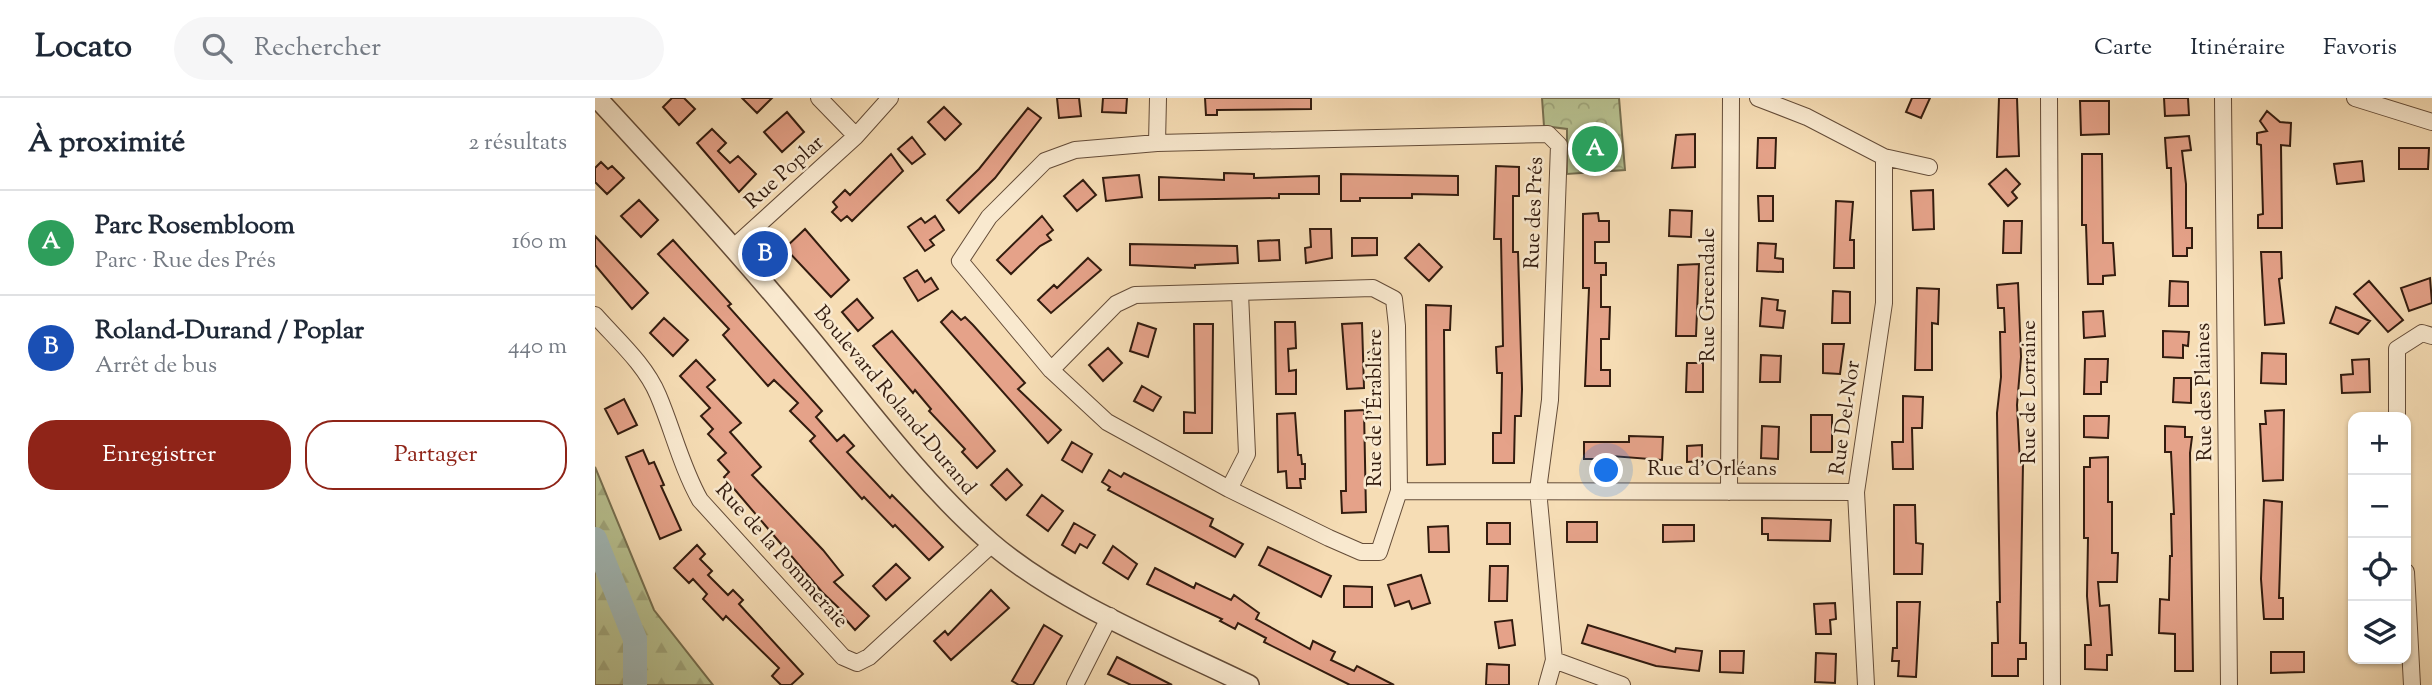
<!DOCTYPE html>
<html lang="fr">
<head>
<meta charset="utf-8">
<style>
	body { margin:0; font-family:"Sorts Mill Goudy",serif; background:#f6f6f7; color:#1f2937 }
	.controls { position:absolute; right:21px; bottom:21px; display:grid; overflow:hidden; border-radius:14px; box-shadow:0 2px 5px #0004 }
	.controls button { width:63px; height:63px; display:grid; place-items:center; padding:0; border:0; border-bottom:2px solid #e0e1e3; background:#fff; color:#1f2937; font:35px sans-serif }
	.you { position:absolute; left:1012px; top:373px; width:24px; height:24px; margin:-18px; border:5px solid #fff; border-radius:50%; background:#1a73e8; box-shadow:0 0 0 10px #1a73e833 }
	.badge { display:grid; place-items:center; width:46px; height:46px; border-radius:50%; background:#8f2418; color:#fff; font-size:23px; font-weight:700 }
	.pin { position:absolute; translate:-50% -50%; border:4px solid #fff; box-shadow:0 2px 7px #0006 }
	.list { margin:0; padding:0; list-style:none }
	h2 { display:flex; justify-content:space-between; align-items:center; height:91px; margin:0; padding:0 28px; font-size:30px }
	h2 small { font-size:23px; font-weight:400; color:#747a83 }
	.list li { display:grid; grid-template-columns:46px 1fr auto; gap:21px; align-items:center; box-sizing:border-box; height:105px; padding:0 28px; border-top:2px solid #e0e1e3 }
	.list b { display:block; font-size:26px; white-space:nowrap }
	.list p { margin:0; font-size:23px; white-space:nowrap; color:#747a83 }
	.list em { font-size:23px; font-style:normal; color:#747a83 }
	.actions { display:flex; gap:14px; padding:21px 28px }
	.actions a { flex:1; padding:16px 0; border:2px solid #8f2418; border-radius:28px; text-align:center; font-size:24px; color:#8f2418 }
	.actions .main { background:#8f2418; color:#fff }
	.icon { flex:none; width:38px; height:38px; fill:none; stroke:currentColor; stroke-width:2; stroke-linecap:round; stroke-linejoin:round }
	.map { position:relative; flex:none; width:1837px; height:587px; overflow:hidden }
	header { display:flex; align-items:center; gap:42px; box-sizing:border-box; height:98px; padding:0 35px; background:#fff; border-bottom:2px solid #e0e1e3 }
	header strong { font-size:33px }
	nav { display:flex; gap:38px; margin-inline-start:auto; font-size:24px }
	.search { width:490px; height:63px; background:#f6f6f7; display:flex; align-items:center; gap:18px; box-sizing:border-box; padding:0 24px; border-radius:38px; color:#747a83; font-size:26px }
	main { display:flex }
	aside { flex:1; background:#fff }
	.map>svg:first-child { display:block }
	.forest { fill:url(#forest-firs); stroke:#766f50; stroke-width:2 }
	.park { fill:url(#park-crowns); stroke:#766f50; stroke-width:2 }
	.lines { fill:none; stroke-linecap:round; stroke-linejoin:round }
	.river { stroke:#a1b9b8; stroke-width:24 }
	.building { fill:#e5a289; stroke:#331c0f; stroke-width:2 }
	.minor-casing { stroke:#644c38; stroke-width:18 }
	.tertiary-casing { stroke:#644c38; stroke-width:22 }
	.minor { stroke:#f9e9cf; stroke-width:16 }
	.tertiary { stroke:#f9e9cf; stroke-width:19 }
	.labels { text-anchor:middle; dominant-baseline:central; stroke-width:5; stroke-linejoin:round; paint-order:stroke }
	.street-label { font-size:21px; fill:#331c0f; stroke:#f9e9cf }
</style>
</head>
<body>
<header>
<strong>Locato</strong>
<div class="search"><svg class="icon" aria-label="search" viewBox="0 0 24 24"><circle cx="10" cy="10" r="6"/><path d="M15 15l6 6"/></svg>Rechercher</div>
<nav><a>Carte</a><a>Itinéraire</a><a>Favoris</a></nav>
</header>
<main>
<aside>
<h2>À proximité<small>2 résultats</small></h2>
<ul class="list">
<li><span class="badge" style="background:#2e9e5b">A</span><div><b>Parc Rosembloom</b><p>Parc · Rue des Prés</p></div><em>160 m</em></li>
<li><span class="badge" style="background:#1a4fb4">B</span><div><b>Roland-Durand / Poplar</b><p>Arrêt de bus</p></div><em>440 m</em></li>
</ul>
<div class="actions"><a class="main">Enregistrer</a><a>Partager</a></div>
</aside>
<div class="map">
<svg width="1837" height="587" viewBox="0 0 1837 587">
	<defs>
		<pattern id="forest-firs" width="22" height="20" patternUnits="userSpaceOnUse" patternTransform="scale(1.75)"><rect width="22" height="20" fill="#b8c291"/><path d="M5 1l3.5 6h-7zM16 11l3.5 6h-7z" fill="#9fa67c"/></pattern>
		<pattern id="park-crowns" width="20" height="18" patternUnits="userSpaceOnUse" patternTransform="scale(1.75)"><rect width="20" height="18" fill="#b8c291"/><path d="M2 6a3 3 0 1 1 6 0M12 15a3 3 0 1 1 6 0" fill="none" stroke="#9fa67c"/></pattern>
	</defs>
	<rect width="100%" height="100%" fill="#f6ddb5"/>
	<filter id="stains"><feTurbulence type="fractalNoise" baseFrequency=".00286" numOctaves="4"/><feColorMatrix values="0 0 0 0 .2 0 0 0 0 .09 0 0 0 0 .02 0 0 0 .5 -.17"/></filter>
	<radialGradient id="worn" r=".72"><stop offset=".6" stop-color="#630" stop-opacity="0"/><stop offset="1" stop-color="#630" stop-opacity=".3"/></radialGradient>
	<path class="forest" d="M0,369l59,143 59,75h-118z"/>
	<path class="park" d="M947,0h77l6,72 -58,4v-45l-23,-3z"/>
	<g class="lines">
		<path class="river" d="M0,441l40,100v46"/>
	</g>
	<path class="building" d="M77,0h12l11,11 -16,16 -16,-18z
		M147,0h30l-15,15z
		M462,0h22l2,18 -22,2z
		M508,0h24l-1,15 -24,-1z
		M610,0h106v11l-94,1v5h-11z
		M1317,0h18l-9,20 -15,-6z
		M1404,0h18l2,58 -22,1z
		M1569,0h24l1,17 -24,1z
		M1485,3h29v33l-28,1z
		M349,9l17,17 -16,16 -17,-18z
		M433,10l13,10 -46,60 -36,35 -12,-13 32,-31z
		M1672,13l13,11 11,1 -1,23 -9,-1 1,83h-24v-13l5,-1 -2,-69 -4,-1v-11l10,-2 -7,-10z
		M192,14l17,20 -22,20 -18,-20z
		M117,31l14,14 -8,8 12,12 8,-7 18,18 -17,18 -42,-49z
		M1100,36v33l-23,1 4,-33z
		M1594,38l2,14 -9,1 4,33v44h6v20h-5v8h-14l-2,-88h-4l-2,-30z
		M317,39l13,17 -13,10 -14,-15z
		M1163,40h18l-1,30h-18z
		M1804,50h30l-1,21h-29z
		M296,56l12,17 -51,50 -5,-5 -6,5 -9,-9 5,-5 -4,-5 12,-12 5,5z
		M1487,56h20l1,89h10l2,32 -12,1v8h-15l-2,-59h-4z
		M1767,63l2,20 -27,3 -3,-20z
		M6,64l7,7 4,-3 12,12 -17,16 -12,-12v-14z
		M901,68l23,1v29h-6v56h5l4,137 -1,27h-6l-1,47h-21v-30h8l1,-60h-5l-1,-26 7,-1 -2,-107h-7z
		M1411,71l14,15 -8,8 5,6 -9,8 -19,-22z
		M629,75l30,1v4l65,-2v18h-40v4l-120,2v-23l65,3z
		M746,76l117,2v19l-46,-1v4h-52v3h-19z
		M544,77l3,22 -36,4 -3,-23z
		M488,82l13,15 -19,16 -13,-15z
		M1338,92l1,39 -21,1 -2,-39z
		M1163,98h15v25h-14z
		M44,102l19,20 -17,17 -20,-21z
		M1241,103l17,1 -3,38h4v28h-20z
		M1075,112l22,1 -1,26 -22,-1z
		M1003,115l1,8h10v21h-14v21h11v12h-5v32h9l-1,32h-8v31h9v16h-25l4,-98h-6v-74z
		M340,118l9,14 -14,10 4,5 -9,6 -17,-24 13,-9 4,5z
		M447,118l11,14 -6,5 4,5 -11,6 -29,28 -14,-14z
		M1409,123h18l-1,32h-18z
		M210,131l44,51 -18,17 -46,-49z
		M715,131h21l1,29 -26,5 -1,-15 6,-1z
		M0,138l53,57 -16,16 -37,-44z
		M757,140h25v17l-25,1z
		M78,142l58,64 -3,2 94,105 -6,6 21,24 7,-6 10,11 -7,6 43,46 2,-3 51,52 -14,13 -34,-35 -2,2 -29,-30 -2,2 -52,-58 5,-5 -25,-25 8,-8 -24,-23 -6,6 -45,-51 6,-6 -71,-75z
		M684,142l1,20 -21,1 -1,-20z
		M1163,145l18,1 -1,14 8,1v13l-26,-1z
		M535,146l107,2 1,17 -43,2v3l-65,-3z
		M824,146l23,23 -13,14 -24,-23z
		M1666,154h20l1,26 -3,1 5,44 -19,2z
		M493,160l13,12 -50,43 -13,-13 16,-15 3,3z
		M1104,166l-3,72h-20l2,-71z
		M322,172l8,12 6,-4 7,11 -20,12 -14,-23z
		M1835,180l2,25 -23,8 -8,-23z
		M1575,183l18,1v24h-19z
		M1774,183l34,39 -15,12 -34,-38z
		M1423,185l3,74 -4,48 3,58h3l-3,180h6v16h-8v17h-26v-33h6l-1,-41h3l-3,-189 4,-36 -1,-45h5l-1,-24h-6l-1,-23z
		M1322,190l22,1 -1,35 -6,-1v47h-17z
		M1238,193l17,1v31h-18z
		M1167,200l16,2 -1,10 8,1 -2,17 -23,-2z
		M262,201l16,19 -15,13 -16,-19z
		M831,207l25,1 -1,24h-6l1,134 -18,1z
		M1741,209l34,14 -12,13 -28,-11z
		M357,213l9,9 4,-3 8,8 52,58 -7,6 43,41 -13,13 -107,-121z
		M1508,213l2,25 -21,2 -1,-26z
		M69,220l24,22 -15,16 -23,-23z
		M680,224h20l1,26 -8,1 1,22 7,-1v24h-20z
		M543,225l18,6 -8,28 -18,-6z
		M767,225l2,65 -17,1 -5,-65z
		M599,226h19l-1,109h-28v-21l11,1z
		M297,233l103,120 -18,17 -15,-16 3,-3 -36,-38 2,-2 -16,-19 -2,3 -40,-47z
		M1568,233l26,1 -1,14 -5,-1v13l-20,-1z
		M1228,246h21l-4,30 -17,-1z
		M513,250l14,15 -19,18 -14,-16z
		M1667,255l24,1v30l-25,-1z
		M1166,257l20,1 -1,26h-20z
		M1490,261h23l-1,23h-6v12h-17z
		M1774,261l1,33 -28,1 -1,-18 12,-1 -1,-14z
		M101,262l19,20 -8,7 34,36 -11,9 31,35 -9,8 71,75 20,25 -9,7 35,34 -14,14 -15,-17 2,-2 -20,-19 -98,-115 5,-5 -11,-12 8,-7 -18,-19 5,-5 -12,-13 9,-8 -30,-32z
		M1092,265h16v29h-17z
		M1579,280h17v25l-18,-1z
		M547,288l19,11 -8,14 -19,-10z
		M1308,298l20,1 -1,31h-10l1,41h-20l-1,-27h11z
		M29,301l13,26 -19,9 -13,-25z
		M769,312l2,102 -24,1 -1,-22h5l-1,-80z
		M1689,312l-1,70 -20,1 -3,-57h6l-1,-13z
		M700,315l3,42h3l1,9h3v15h-5l1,9h-14l-1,-17 -8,1 -1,-58z
		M1216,317h21v37h-21z
		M1489,318h25l-1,22 -24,-1z
		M1167,328l17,1 -1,32 -17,-1z
		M1570,328l20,1v10h7l-2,16 3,218h-18v-37l-16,-1 1,-34 9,1 1,-44h2l-1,-42h3l-3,-62h-6z
		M1034,338l34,1 -1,23 -50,-4v3h-28v-17h45z
		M477,344l20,12 -10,18 -20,-12z
		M1107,347v16l-15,1v-16z
		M48,352l6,14 5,-2 10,23 -3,1 20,44 -21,9 -34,-82z
		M1513,359v45h4v51h6l-1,29h-19l2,24 9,-1 3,50h-5v15l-22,-1v-24h6l-4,-49 1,-58h-4v-71h6v-9z
		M412,371l15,16 -16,15 -15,-15z
		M514,372l12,7 3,-4 89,46 -3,7 33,18 -8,13 -127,-67 2,-3 -8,-5z
		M447,397l21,16 -15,20 -21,-16z
		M1669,402l18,2 -3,96h4v21h-19l-3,-40z
		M1299,407h21l1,38 7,1 -1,30h-28z
		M1167,420l69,2 -1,21 -62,-1v-6h-6z
		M972,424h30v20h-30z
		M479,425l21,12 -8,13 -7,-4 -5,9 -13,-8z
		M892,425h23v21h-23z
		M1068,427h31v16l-31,1z
		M853,428l1,26h-20l-1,-25z
		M102,447l8,9 -5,5 12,12 -4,4 20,20 5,-5 10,10 -4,4 64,70 -12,11h-10l-9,-9 7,-8 -53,-52 -3,4 -20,-21 4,-5 -14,-15 -4,4 -15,-15z
		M518,448l24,18 -9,15 -25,-16z
		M673,449l63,29 -10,21 -62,-32z
		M301,466l14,14 -24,22 -13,-14z
		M895,468h18l-1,35h-18z
		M560,470l39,20 2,-5 35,17 3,-5 25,18 -3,6 54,30 3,-8 22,11 -4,8 23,11 3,-5 37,19h-44l-86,-43 2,-4 -28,-15 -3,6 -15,-8 2,-2 -75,-35z
		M826,477l9,28 -18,6 -3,-8 -14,5 -7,-21z
		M749,488l28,1v20h-28z
		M396,492l18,18 -58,52 -17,-19 11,-10 3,4z
		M1302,504h23l-4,75 -18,-1 1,-15h-7l1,-13h4z
		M1240,505l1,16 -6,1 1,14h-15l-2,-30z
		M917,522l3,25 -16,3 -4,-26z
		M449,527l18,11 -29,49h-14l-7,-4z
		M993,527l87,27 1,-4 26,3 -3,20 -43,-5 -74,-23z
		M1125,553h24l-1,22 -23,-1z
		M1676,554h33v20l-33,1z
		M1221,555l20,1 -1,29 -20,-1z
		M522,559l55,28h-41l-23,-11z
		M892,566l22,1v20h-23z"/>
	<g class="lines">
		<defs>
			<path id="minor" d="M224,0l37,38
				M563,0l-1,45 391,-9 11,11 -9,255 -12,90 16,170 -7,25
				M1163,0l49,19 77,40 45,10
				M1454,0l3,587
				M1628,0l6,587
				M1760,0l77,24
				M139,149l122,-111 34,-38
				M0,217c22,25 50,49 63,80 15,35 23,71 42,105l143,157 14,6 12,-6 123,-113
				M456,272l65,-66 19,-9 238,-7 21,11 3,27 2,165 -20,61h-18l-32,-14 -100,-49 -122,-67 -56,-52 -91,-109 29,-44 56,-56 30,-11 82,-7
				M1802,319v-68l25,-16 10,3
				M634,391l18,-35 -7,-161
				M804,393l457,1
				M1134,394l2,-394
				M1811,474l6,113
				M959,562l68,25
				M480,587l35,-69
				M1271,587l-10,-193 28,-189v-146"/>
			<path id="tertiary" d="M2,0c71,77 141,153 207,233 60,72 116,150 186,211 69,60 177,103 259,143"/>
		</defs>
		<use href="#minor" class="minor-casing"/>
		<use href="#tertiary" class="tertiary-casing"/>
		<use href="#minor" class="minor"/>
		<use href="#tertiary" class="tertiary"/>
	</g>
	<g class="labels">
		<g class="street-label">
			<text transform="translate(190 75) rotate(-42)">Rue Poplar</text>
			<text transform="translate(940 115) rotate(-88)">Rue des Prés</text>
			<text transform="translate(1114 197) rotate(-90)">Rue Greendale</text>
			<text transform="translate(1435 294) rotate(-90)">Rue de Lorraine</text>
			<text transform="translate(1610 294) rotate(-91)">Rue des Plaines</text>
			<text transform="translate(299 303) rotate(50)">Boulevard Roland-Durand</text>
			<text transform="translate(781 310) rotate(-90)">Rue de l'Érablière</text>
			<text transform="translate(1251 320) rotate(-82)">Rue Del-Nor</text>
			<text x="1117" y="372">Rue d'Orléans</text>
			<text transform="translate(186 458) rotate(48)">Rue de la Pommeraie</text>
		</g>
	</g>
	<rect width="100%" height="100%" filter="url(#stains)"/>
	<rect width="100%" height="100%" fill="url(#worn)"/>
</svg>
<div class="controls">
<button>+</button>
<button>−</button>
<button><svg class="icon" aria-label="locate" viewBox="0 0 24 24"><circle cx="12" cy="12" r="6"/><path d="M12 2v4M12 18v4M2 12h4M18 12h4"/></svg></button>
<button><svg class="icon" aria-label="layers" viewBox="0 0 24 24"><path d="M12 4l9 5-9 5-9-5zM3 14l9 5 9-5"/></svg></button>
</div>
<div class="you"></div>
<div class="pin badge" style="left:1000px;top:51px;background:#2e9e5b">A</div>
<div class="pin badge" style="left:170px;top:156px;background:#1a4fb4">B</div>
</div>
</main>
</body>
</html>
